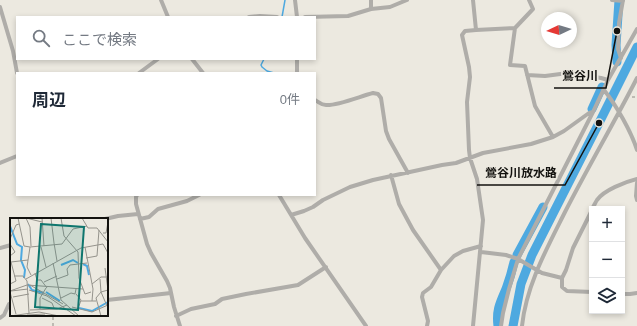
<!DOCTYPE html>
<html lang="ja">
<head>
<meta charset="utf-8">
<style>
	body { margin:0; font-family:Helvetica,"Noto Sans JP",sans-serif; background:#f2f2f3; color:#1f2937 }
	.controls { position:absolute; right:12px; bottom:12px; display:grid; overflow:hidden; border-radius:0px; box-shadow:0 2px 6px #0003 }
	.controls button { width:36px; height:36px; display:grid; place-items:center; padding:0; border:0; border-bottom:1px solid #e0e1e3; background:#fff; color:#1f2937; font:20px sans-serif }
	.compass { position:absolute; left:541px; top:12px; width:36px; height:36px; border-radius:50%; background:#fff; box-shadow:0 2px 6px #0003; rotate:266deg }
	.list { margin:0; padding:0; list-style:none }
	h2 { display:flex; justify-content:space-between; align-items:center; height:52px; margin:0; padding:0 16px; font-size:17px }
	h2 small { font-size:13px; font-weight:400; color:#747a83 }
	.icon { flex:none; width:22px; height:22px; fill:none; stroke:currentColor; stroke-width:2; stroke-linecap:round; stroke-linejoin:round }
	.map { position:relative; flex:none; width:637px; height:326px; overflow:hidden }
	.search { position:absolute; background:#fff; box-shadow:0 2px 6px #0003; left:16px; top:16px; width:300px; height:44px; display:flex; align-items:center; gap:10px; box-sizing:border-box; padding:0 14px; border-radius:0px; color:#747a83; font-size:15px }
	.panel { position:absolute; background:#fff; box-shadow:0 2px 6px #0003; left:16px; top:72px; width:300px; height:124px; border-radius:0px }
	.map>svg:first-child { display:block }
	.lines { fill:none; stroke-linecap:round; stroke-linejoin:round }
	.stream { stroke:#4ea9e0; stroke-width:1.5 }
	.river { stroke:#4ea9e0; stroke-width:9 }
	.path { stroke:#8e8c86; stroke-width:1; stroke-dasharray:3 3; stroke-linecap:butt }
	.minor { stroke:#afada9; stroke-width:4 }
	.inset-river { fill:none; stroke:#4ea9e0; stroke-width:2 }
	.inset-road { fill:none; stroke:#95938c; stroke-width:1 }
	.view { fill:#0f766e; fill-opacity:0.15; stroke:#0f766e; stroke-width:2 }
	.inset-edge { fill:none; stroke:#13120f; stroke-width:2 }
	.leader { fill:none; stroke:#13120f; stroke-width:1.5 }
	.callout-dot { fill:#13120f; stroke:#ece9e0; stroke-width:1.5 }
	.callout-label { font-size:12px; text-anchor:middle; font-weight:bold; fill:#13120f; stroke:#ece9e0; stroke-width:3.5; stroke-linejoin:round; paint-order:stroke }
</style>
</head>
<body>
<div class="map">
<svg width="637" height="326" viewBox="0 0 637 326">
	<rect width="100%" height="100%" fill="#ece9e0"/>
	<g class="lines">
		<path class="stream" d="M282,17l3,-17
			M264,59l-3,6 1,2 5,4 7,2"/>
		<path class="river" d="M617,62l-1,-17 3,-45
			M592,109l10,-22
			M517,255l26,-48
			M498,326c-2,-16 2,-23 8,-37 3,-8 6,-18 8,-27
			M513,326l8,-42 11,-29 67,-132 38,-76"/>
		<path class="path" d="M632,97h5
			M53,326v-11"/>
		<path class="minor" d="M161,0l7,17
			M295,0l2,17
			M612,0l11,1
			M0,7l13,44 4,22
			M371,9v-9
			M249,17l11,-1 17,1
			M305,17l43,-1 23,-7 19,-2 17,-7
			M515,28l18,-19 -4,-9
			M476,30l39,-2 -5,37 15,1 10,40 18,31
			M621,58l-3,-9 1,-26 4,-23
			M192,59l11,14
			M297,59v14
			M139,73l19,-14
			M527,75l18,1 23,-3 33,5 7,2
			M604,90c12,15 27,41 33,60
			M315,100c4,2 6,5 11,5 11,1 35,-9 47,-12l5,1 3,4 5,33 3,8 19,34
			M0,163l17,-7
			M391,175l8,29 14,26 28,40
			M637,183l-1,13 1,4
			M137,195l-1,2v7l11,40 4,9 16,28 3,7 4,19 6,19
			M279,195l26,43 61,88
			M592,209c2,-3 3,-6 5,-9 7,-10 28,-18 40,-21
			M592,210l-19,38 -7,22 -4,8v9l5,4 25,1
			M291,215l13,-4 9,-4 10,-7 27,-13 23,-7 69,-15 14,-2 27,-10 48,-9 22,-7 11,-6 25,-18 4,-1 15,-32 29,-51
			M105,219l13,-3 20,-2
			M140,219l9,-2 9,-8 29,-8 12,-6
			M0,248l11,-3
			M481,252l25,3 12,4 24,14 20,5
			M622,294h8l7,-1
			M107,300l64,-7
			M176,316l15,-7 24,-5 7,-5 24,-5 52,-9 28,-18
			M0,318l4,-3 5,-11h2
			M427,326l1,-5 -6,-24 1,-4 8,-6 10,-17 13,-14 9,-5 18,-5
			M473,326l10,-106 -6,-41 -7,-21 -1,-8 -2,-48 3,-25 -1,-10 -7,-32 3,-4 11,-1 -3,-30
			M501,326l2,-13 6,-24 9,-30 75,-147
			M522,326c4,-40 25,-78 43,-114 23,-45 49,-89 72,-134"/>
	</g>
	<g transform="translate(10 218)">
		<rect width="98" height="98" fill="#ece9e0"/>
		<path class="inset-river" d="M0,8l7,18 5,3 -1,13 4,10 -1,8M73,46l4,2 2,9M51,47l12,-5 5,3M18,66l4,6 12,3M36,74l14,9M69,90l13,3 16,-9"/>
		<path class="inset-road" d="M8,0l6,28 6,1 32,-3 11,-15 14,-3M16,0l4,9 1,19M16,0l16,4M32,0l2,28M41,0l3,25M51,0l3,18 14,16 1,26 6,16 6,-2M72,0l6,10h9l11,14M93,15h3l2,-11M0,21l6,-14 3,-1M44,25l3,18M0,26l5,8 -5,4M20,29l-3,20 4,8M31,29l5,20M75,29l8,42 -1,12M76,40l11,-2 2,-26M1,44l17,-2M43,45l8,37 18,16M95,50l3,22M25,55l2,7h4l6,8M4,58h9l4,5 2,32M16,61l55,-31 22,-4 5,9M47,61l11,-4 -1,-6 3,-4 17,-2M90,61l1,13M34,64l13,-6M0,66l6,-3 -5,-19M82,66l9,-7h7M20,67l33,19M19,72l18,6 29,20M0,73l17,-6 56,4M1,73l17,-2M0,74l6,22M66,76l5,6 -3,9M3,79l16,-3M32,80l10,5 2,5M51,80l10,-5 4,1 1,-5M71,83h15M97,88l-6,-14 7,-2M62,89l20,5 16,-7M30,91v-11l6,-10M20,92l27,-1 10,-4M17,97l18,-1M0,98l29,-4 20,4M91,98l-5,-18 5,-6"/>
		<path class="view" d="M31,6l43,3 -6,83 -43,-3z"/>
		<rect width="98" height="98" class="inset-edge"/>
	</g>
	<path class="leader" d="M617 31L606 88H554M599 123L565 185H477"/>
	<g class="callout-dot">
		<circle cx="617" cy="31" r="4"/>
		<circle cx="599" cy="123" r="4"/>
	</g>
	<g class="callout-label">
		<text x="580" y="80">鶯谷川</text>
		<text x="521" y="177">鶯谷川放水路</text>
	</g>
</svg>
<div class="controls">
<button>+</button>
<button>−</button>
<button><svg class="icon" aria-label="layers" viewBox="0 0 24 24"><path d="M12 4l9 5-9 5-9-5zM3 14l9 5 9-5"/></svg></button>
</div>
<svg class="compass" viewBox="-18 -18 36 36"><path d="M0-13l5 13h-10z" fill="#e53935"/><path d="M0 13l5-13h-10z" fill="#747a83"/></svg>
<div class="search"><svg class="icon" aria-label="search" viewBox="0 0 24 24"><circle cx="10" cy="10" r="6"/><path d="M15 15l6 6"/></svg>ここで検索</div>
<section class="panel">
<h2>周辺<small>0件</small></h2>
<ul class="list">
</ul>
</section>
</div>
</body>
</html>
